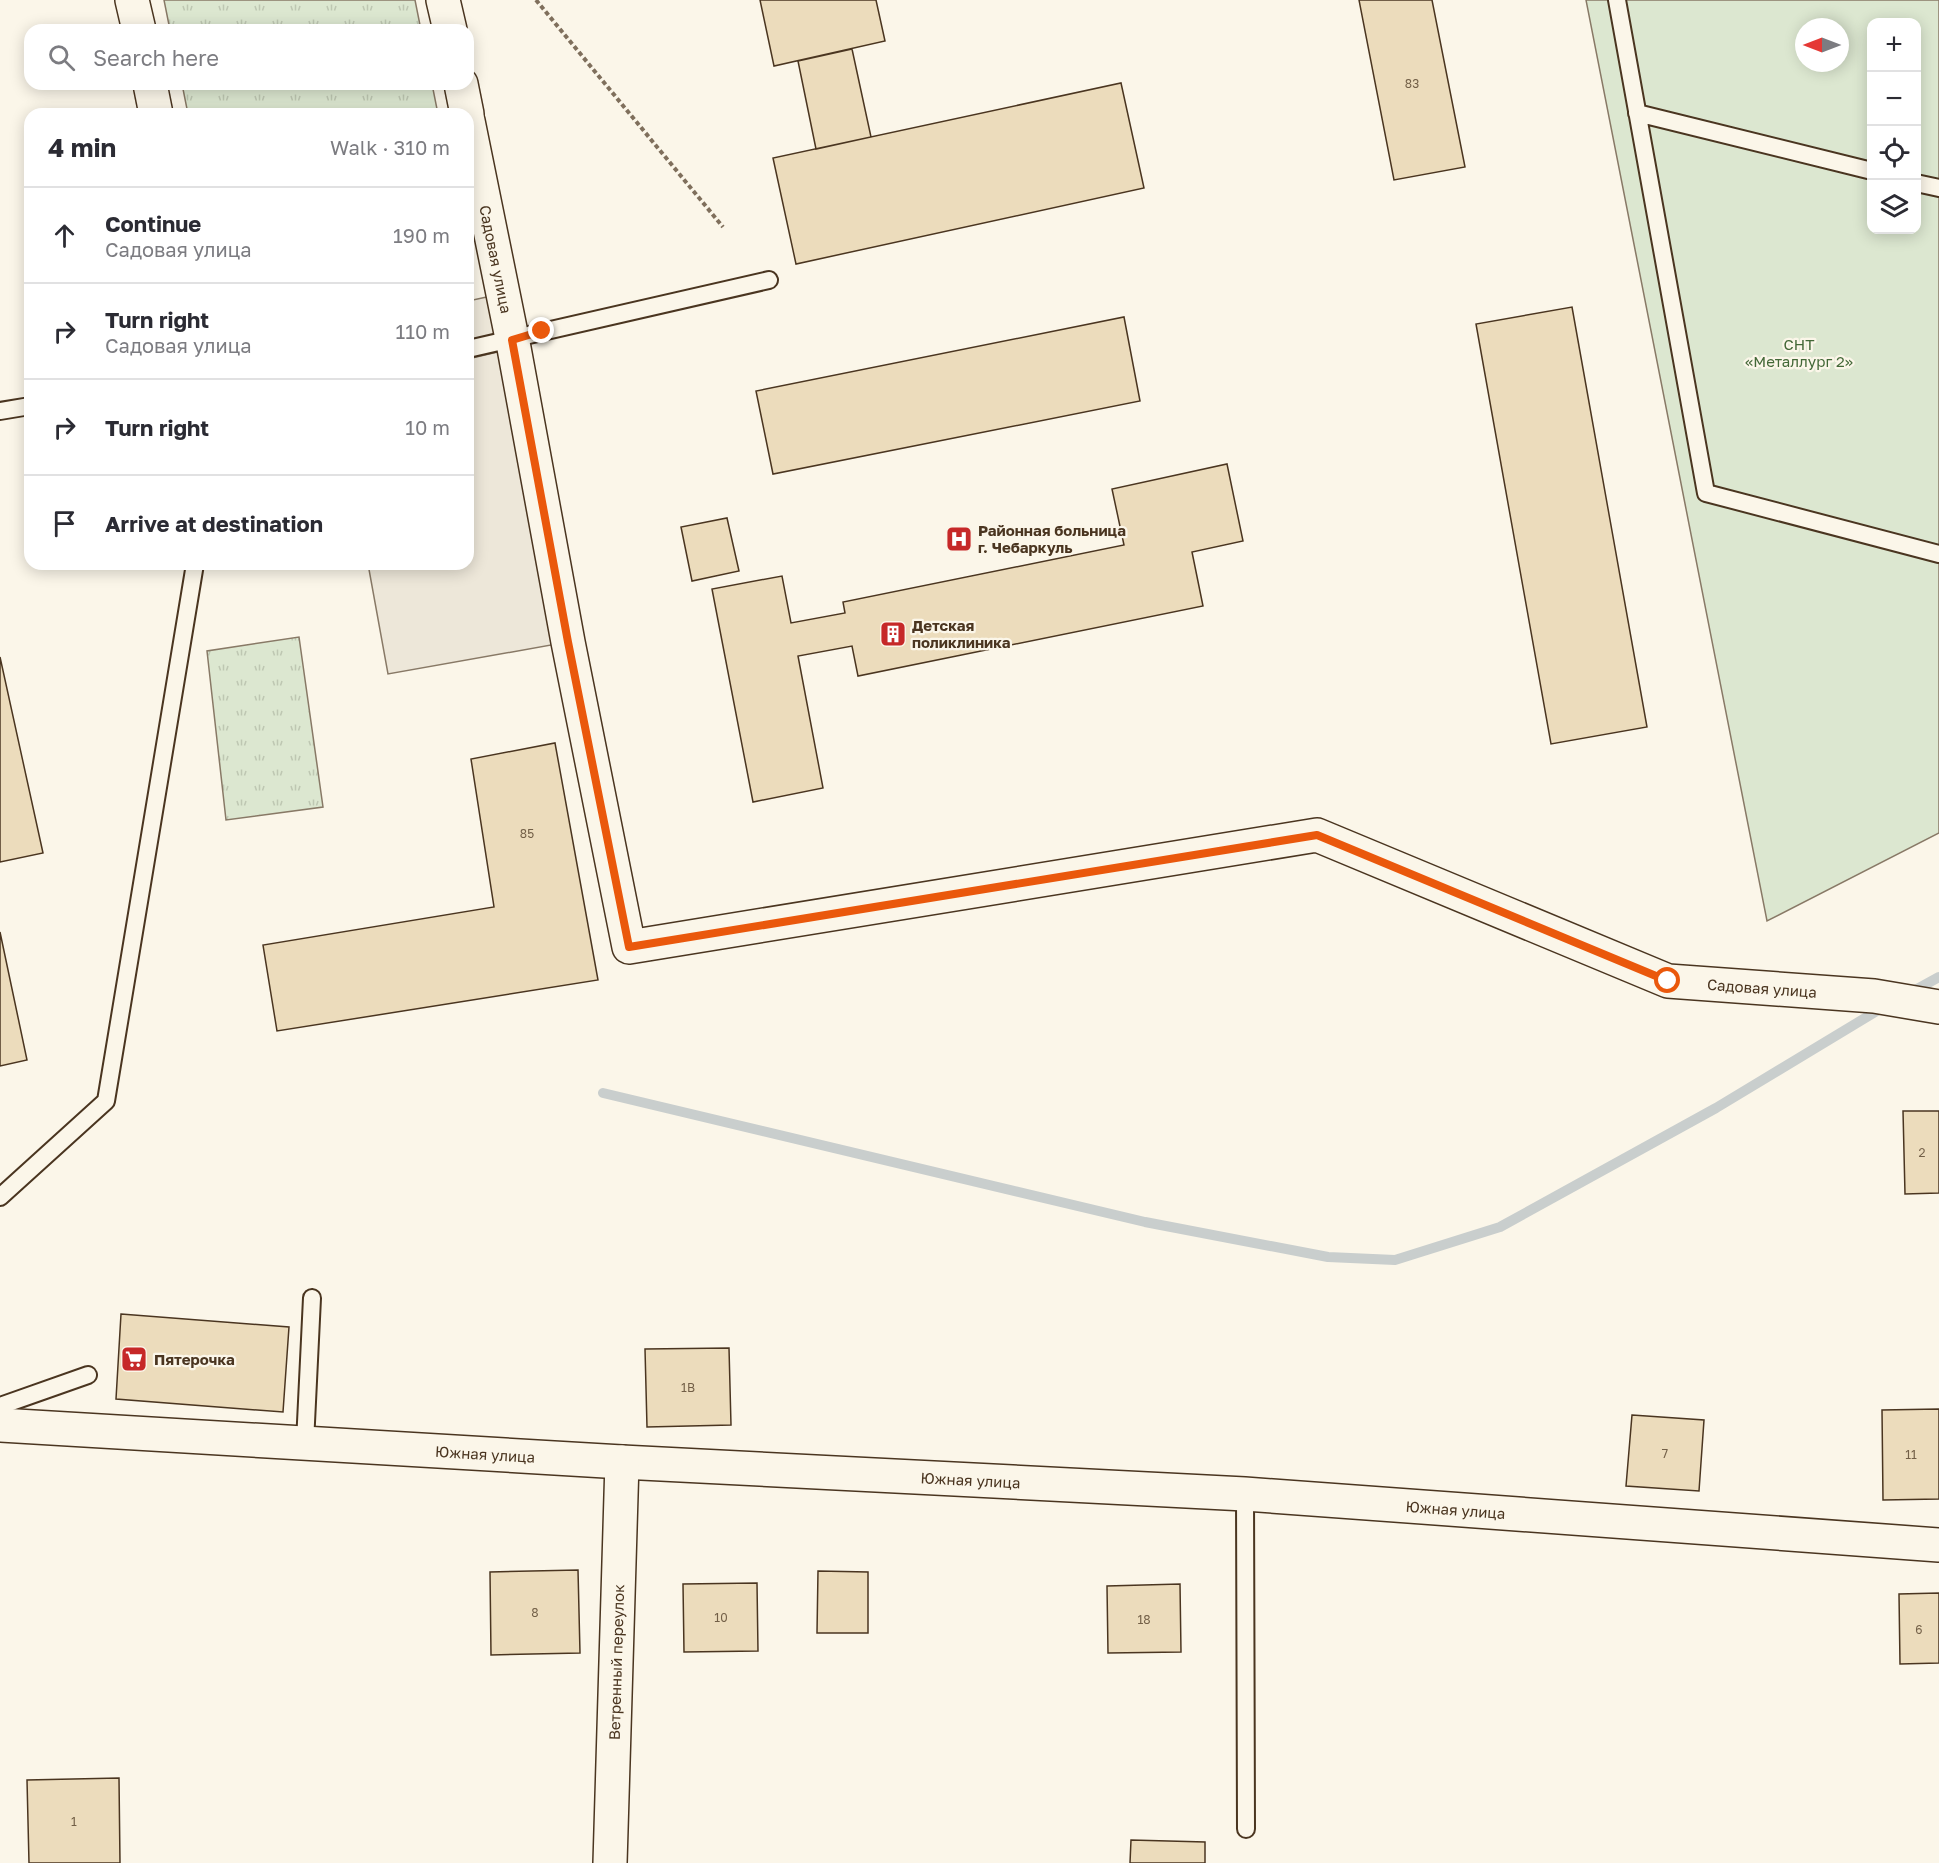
<!DOCTYPE html>
<html lang="en">
<head>
<meta charset="utf-8">
<style>
	body { margin:0; font-family:"Golos Text",sans-serif; background:#f2f2f3; color:#2b2b33 }
	.controls { position:absolute; right:18px; top:18px; display:grid; overflow:hidden; border-radius:12px; box-shadow:0 3px 15px #0003 }
	.controls button { width:54px; height:54px; display:grid; place-items:center; padding:0; border:0; border-bottom:2px solid #e1e1e2; background:#fff; color:#2b2b33; font:30px sans-serif }
	.compass { position:absolute; left:1795px; top:18px; width:54px; height:54px; border-radius:50%; background:#fff; box-shadow:0 3px 15px #0003; rotate:270deg }
	.stop { position:absolute; width:18px; height:18px; margin:-14px; border:4px solid #ea580c; border-radius:50%; background:#fff }
	.stop.end { background:#ea580c; border-color:#fff; box-shadow:0 2px 6px #0008 }
	.list { margin:0; padding:0; list-style:none }
	h2 { display:flex; justify-content:space-between; align-items:center; height:78px; margin:0; padding:0 24px; font-size:26px }
	h2 small { font-size:20px; font-weight:400; color:#7c7c81 }
	.list li { display:grid; grid-template-columns:39px 1fr auto; gap:18px; align-items:center; box-sizing:border-box; height:96px; padding:0 24px; border-top:2px solid #e1e1e2 }
	.list b { display:block; font-size:22px; white-space:nowrap }
	.list p { margin:0; font-size:20px; white-space:nowrap; color:#7c7c81 }
	.list em { font-size:20px; font-style:normal; color:#7c7c81 }
	.icon { flex:none; width:33px; height:33px; fill:none; stroke:currentColor; stroke-width:2; stroke-linecap:round; stroke-linejoin:round }
	.map { position:relative; flex:none; width:1939px; height:1863px; overflow:hidden }
	.search { position:absolute; background:#fff; box-shadow:0 3px 15px #0003; left:24px; top:24px; width:450px; height:66px; display:flex; align-items:center; gap:15px; box-sizing:border-box; padding:0 21px; border-radius:18px; color:#7c7c81; font-size:22px }
	.panel { position:absolute; background:#fff; box-shadow:0 3px 15px #0003; left:24px; top:108px; width:450px; height:462px; border-radius:18px }
	.map>svg:first-child { display:block }
	.park { fill:url(#park-tufts); stroke:#887966; stroke-width:1.5 }
	.garden { fill:#dce7d0; stroke:#887966; stroke-width:1.5; fill-rule:evenodd }
	.parking { fill:#ede7d9; stroke:#887966; stroke-width:1.5 }
	.lines { fill:none; stroke-linecap:round; stroke-linejoin:round }
	.stream { stroke:#c9cecd; stroke-width:10 }
	.building { fill:#ecdcbc; stroke:#4a3520; stroke-width:1.5 }
	.lane-casing { stroke:#4a3520; stroke-width:20 }
	.street-casing { stroke:#4a3520; stroke-width:36 }
	.path { stroke:#7f6f5c; stroke-width:4; stroke-dasharray:4.5 3; stroke-linecap:butt }
	.lane { stroke:#fbf6e9; stroke-width:16 }
	.street { stroke:#fbf6e9; stroke-width:33 }
	.route { stroke:#ea580c; stroke-width:8 }
	.labels { text-anchor:middle; dominant-baseline:central; stroke-width:4.5; stroke-linejoin:round; paint-order:stroke }
	.number-label { font-size:12px; fill:#725f47 }
	.street-label { font-size:15px; fill:#4a3520; stroke:#fbf6e9 }
	.park-label { font-size:15px; fill:#436837; stroke:#fbf6e9 }
	.poi-label { font-size:15px; font-weight:bold; fill:#4a3520; stroke:#fbf6e9; text-anchor:start }
</style>
</head>
<body>
<div class="map">
<svg width="1939" height="1863" viewBox="0 0 1939 1863">
	<defs>
		<pattern id="park-tufts" width="24" height="20" patternUnits="userSpaceOnUse" patternTransform="scale(1.5)"><rect width="24" height="20" fill="#dce7d0"/><path d="M3 7l-1-3M5 7V3M7 7l1-3M15 17l-1-3M17 17v-4M19 17l1-3" fill="none" stroke="#bec7b2"/></pattern>
	</defs>
	<rect width="100%" height="100%" fill="#fbf6e9"/>
	<path class="park" d="M164,0h251l6,30h-251z
		M182,84h250l6,30h-250z
		M299,637l24,170 -97,13 -19,-169z"/>
	<path class="garden" d="M1586,0h353v833l-172,88zM1872,22h44v208h-44zM1804,27h36v36h-36z"/>
	<path class="parking" d="M496,295l10,39 -38,9v-42z
		M514,348l54,294 -180,32 -20,-110h100v-205z"/>
	<g class="lines">
		<path class="stream" d="M1910,993l29,-16
			M603,1093l542,129 183,35 67,3 105,-33 216,-119 169,-102"/>
	</g>
	<path class="building" d="M760,0h116l9,41 -111,25z
		M1359,0h73l33,167 -71,13z
		M852,49l19,88 -55,12 -18,-88z
		M1121,83l23,105 -348,76 -23,-106z
		M1572,307l75,420 -96,17 -75,-420z
		M1124,317l16,84 -367,73 -17,-83z
		M1227,464l16,77 -51,11 11,54 -345,70 -6,-30 -54,10 25,132 -70,14 -41,-213 70,-13 9,47 54,-10 -2,-11 281,-57 -12,-56z
		M727,518l12,53 -47,10 -11,-54z
		M0,657l43,196 -43,9z
		M555,743l43,237 -321,51 -14,-86 231,-38 -23,-148z
		M0,932l27,128 -27,6z
		M1903,1111h36v82l-34,1z
		M121,1314l168,13 -6,85 -167,-13z
		M729,1348l2,77 -84,2 -2,-78z
		M1939,1409v90l-56,1 -1,-90z
		M1632,1415l72,5 -5,71 -73,-5z
		M578,1570l2,83 -89,2 -1,-83z
		M818,1571l50,1v61h-51z
		M757,1583l1,68 -74,1 -1,-68z
		M1180,1584l1,68 -73,1 -1,-67z
		M1939,1593v70l-39,1 -1,-70z
		M119,1778l1,85h-91l-2,-83z
		M1131,1840l74,2v21h-75z"/>
	<g class="lines">
		<defs>
			<path id="lane" d="M1617,0l89,493 233,61
				M1637,113l235,58
				M1916,183l23,5
				M468,349l301,-69
				M0,411l30,-5
				M0,1197l106,-96 89,-537
				M0,1406l88,-31
				M305,1443l7,-145
				M1245,1494l1,335"/>
			<g id="street">
				<path d="M132,0l7,30"/>
				<path d="M443,0l7,30"/>
				<path d="M150,84l6,30"/>
				<path d="M461,84l6,30"/>
				<path id="s1" d="M468,121l46,227 54,294 61,305 688,-112 351,146 206,15 65,11"/>
				<path id="s2" d="M0,1425l622,37 623,32 694,51"/>
				<path id="s3" d="M610,1863l12,-401"/>
			</g>
		</defs>
		<use href="#lane" class="lane-casing"/>
		<use href="#street" class="street-casing"/>
		<path class="path" d="M536,0l187,227"/>
		<use href="#lane" class="lane"/>
		<use href="#street" class="street"/>
	</g>
	<g class="lines">
		<path class="route" d="M542,331l-30,9 56,302 61,305 688,-112 351,146"/>
	</g>
	<defs>
		<symbol id="hospital-square" viewBox="-11 -11 22 22"><rect x="-9" y="-9" width="18" height="18" rx="4" fill="#c62828" stroke="#fbf6e9"/><path d="M-5-5h3v3.5h4V-5h3V5h-3V1.5h-4V5h-3Z" fill="#fff"/></symbol>
		<symbol id="building-square" viewBox="-11 -11 22 22"><rect x="-9" y="-9" width="18" height="18" rx="4" fill="#c62828" stroke="#fbf6e9"/><path d="M-4-6H4V6H1V3H-1V6H-4ZM-2.5-4.3h1.7v1.8h-1.7ZM.8-4.3h1.7v1.8H.8ZM-2.5-1h1.7V.8h-1.7ZM.8-1h1.7V.8H.8Z" fill="#fff"/></symbol>
		<symbol id="supermarket-square" viewBox="-11 -11 22 22"><rect x="-9" y="-9" width="18" height="18" rx="4" fill="#c62828" stroke="#fbf6e9"/><path d="M-6-5.5h2.5l.6 2H6L4.5 2H-2.5L-4.4-4H-6ZM-1.5 3.2a1.3 1.3 0 1 0 .1 0ZM3 3.2a1.3 1.3 0 1 0 .1 0Z" fill="#fff"/></symbol>
	</defs>
	<g fill-rule="evenodd">
		<use href="#hospital-square" x="944" y="524" width="30" height="30"/>
		<use href="#building-square" x="878" y="619" width="30" height="30"/>
		<use href="#supermarket-square" x="119" y="1344" width="30" height="30"/>
	</g>
	<g class="labels">
		<g class="number-label">
			<text x="1412" y="83">83</text>
			<text x="527" y="833">85</text>
			<text x="1922" y="1152">2</text>
			<text x="688" y="1387">1В</text>
			<text x="1665" y="1453">7</text>
			<text x="1911" y="1454">11</text>
			<text x="535" y="1612">8</text>
			<text x="721" y="1617">10</text>
			<text x="1144" y="1619">18</text>
			<text x="1919" y="1629">6</text>
			<text x="74" y="1821">1</text>
		</g>
		<g class="street-label">
			<text stroke="none"><textPath href="#s1" startOffset="141">Садовая улица</textPath></text>
			<text stroke="none"><textPath href="#s1" startOffset="2013">Садовая улица</textPath></text>
			<text stroke="none"><textPath href="#s2" startOffset="486">Южная улица</textPath></text>
			<text stroke="none"><textPath href="#s2" startOffset="972">Южная улица</textPath></text>
			<text stroke="none"><textPath href="#s2" startOffset="1458">Южная улица</textPath></text>
			<text stroke="none"><textPath href="#s3" startOffset="201">Ветренный переулок</textPath></text>
		</g>
		<g class="park-label">
			<text x="1799" y="344">СНТ<tspan x="1799" dy="17">«Металлург 2»</tspan></text>
		</g>
		<g class="poi-label">
			<text x="978" y="530">Районная больница<tspan x="978" dy="17">г. Чебаркуль</tspan></text>
			<text x="912" y="625">Детская<tspan x="912" dy="17">поликлиника</tspan></text>
			<text x="154" y="1359">Пятерочка</text>
		</g>
	</g>
</svg>
<div class="controls">
<button>+</button>
<button>−</button>
<button><svg class="icon" aria-label="locate" viewBox="0 0 24 24"><circle cx="12" cy="12" r="6"/><path d="M12 2v4M12 18v4M2 12h4M18 12h4"/></svg></button>
<button><svg class="icon" aria-label="layers" viewBox="0 0 24 24"><path d="M12 4l9 5-9 5-9-5zM3 14l9 5 9-5"/></svg></button>
</div>
<svg class="compass" viewBox="-18 -18 36 36"><path d="M0-13l5 13h-10z" fill="#e53935"/><path d="M0 13l5-13h-10z" fill="#7c7c81"/></svg>
<div class="stop" style="left:1668px;top:981px"></div>
<div class="stop end" style="left:542px;top:331px"></div>
<div class="search"><svg class="icon" aria-label="search" viewBox="0 0 24 24"><circle cx="10" cy="10" r="6"/><path d="M15 15l6 6"/></svg>Search here</div>
<section class="panel">
<h2>4 min<small>Walk · 310 m</small></h2>
<ul class="list">
<li><svg class="icon" aria-label="ahead" viewBox="0 0 24 24"><path d="M12 20V5M6 11l6-6 6 6"/></svg><div><b>Continue</b><p>Садовая улица</p></div><em>190 m</em></li>
<li><svg class="icon" aria-label="right" viewBox="0 0 24 24"><path d="M7 20v-9h11M14 6l5 5-5 5"/></svg><div><b>Turn right</b><p>Садовая улица</p></div><em>110 m</em></li>
<li><svg class="icon" aria-label="right" viewBox="0 0 24 24"><path d="M7 20v-9h11M14 6l5 5-5 5"/></svg><div><b>Turn right</b></div><em>10 m</em></li>
<li><svg class="icon" aria-label="arrive" viewBox="0 0 24 24"><path d="M6 21V4h12l-3 4 3 4H6"/></svg><div><b>Arrive at destination</b></div></li>
</ul>
</section>
</div>
</body>
</html>
